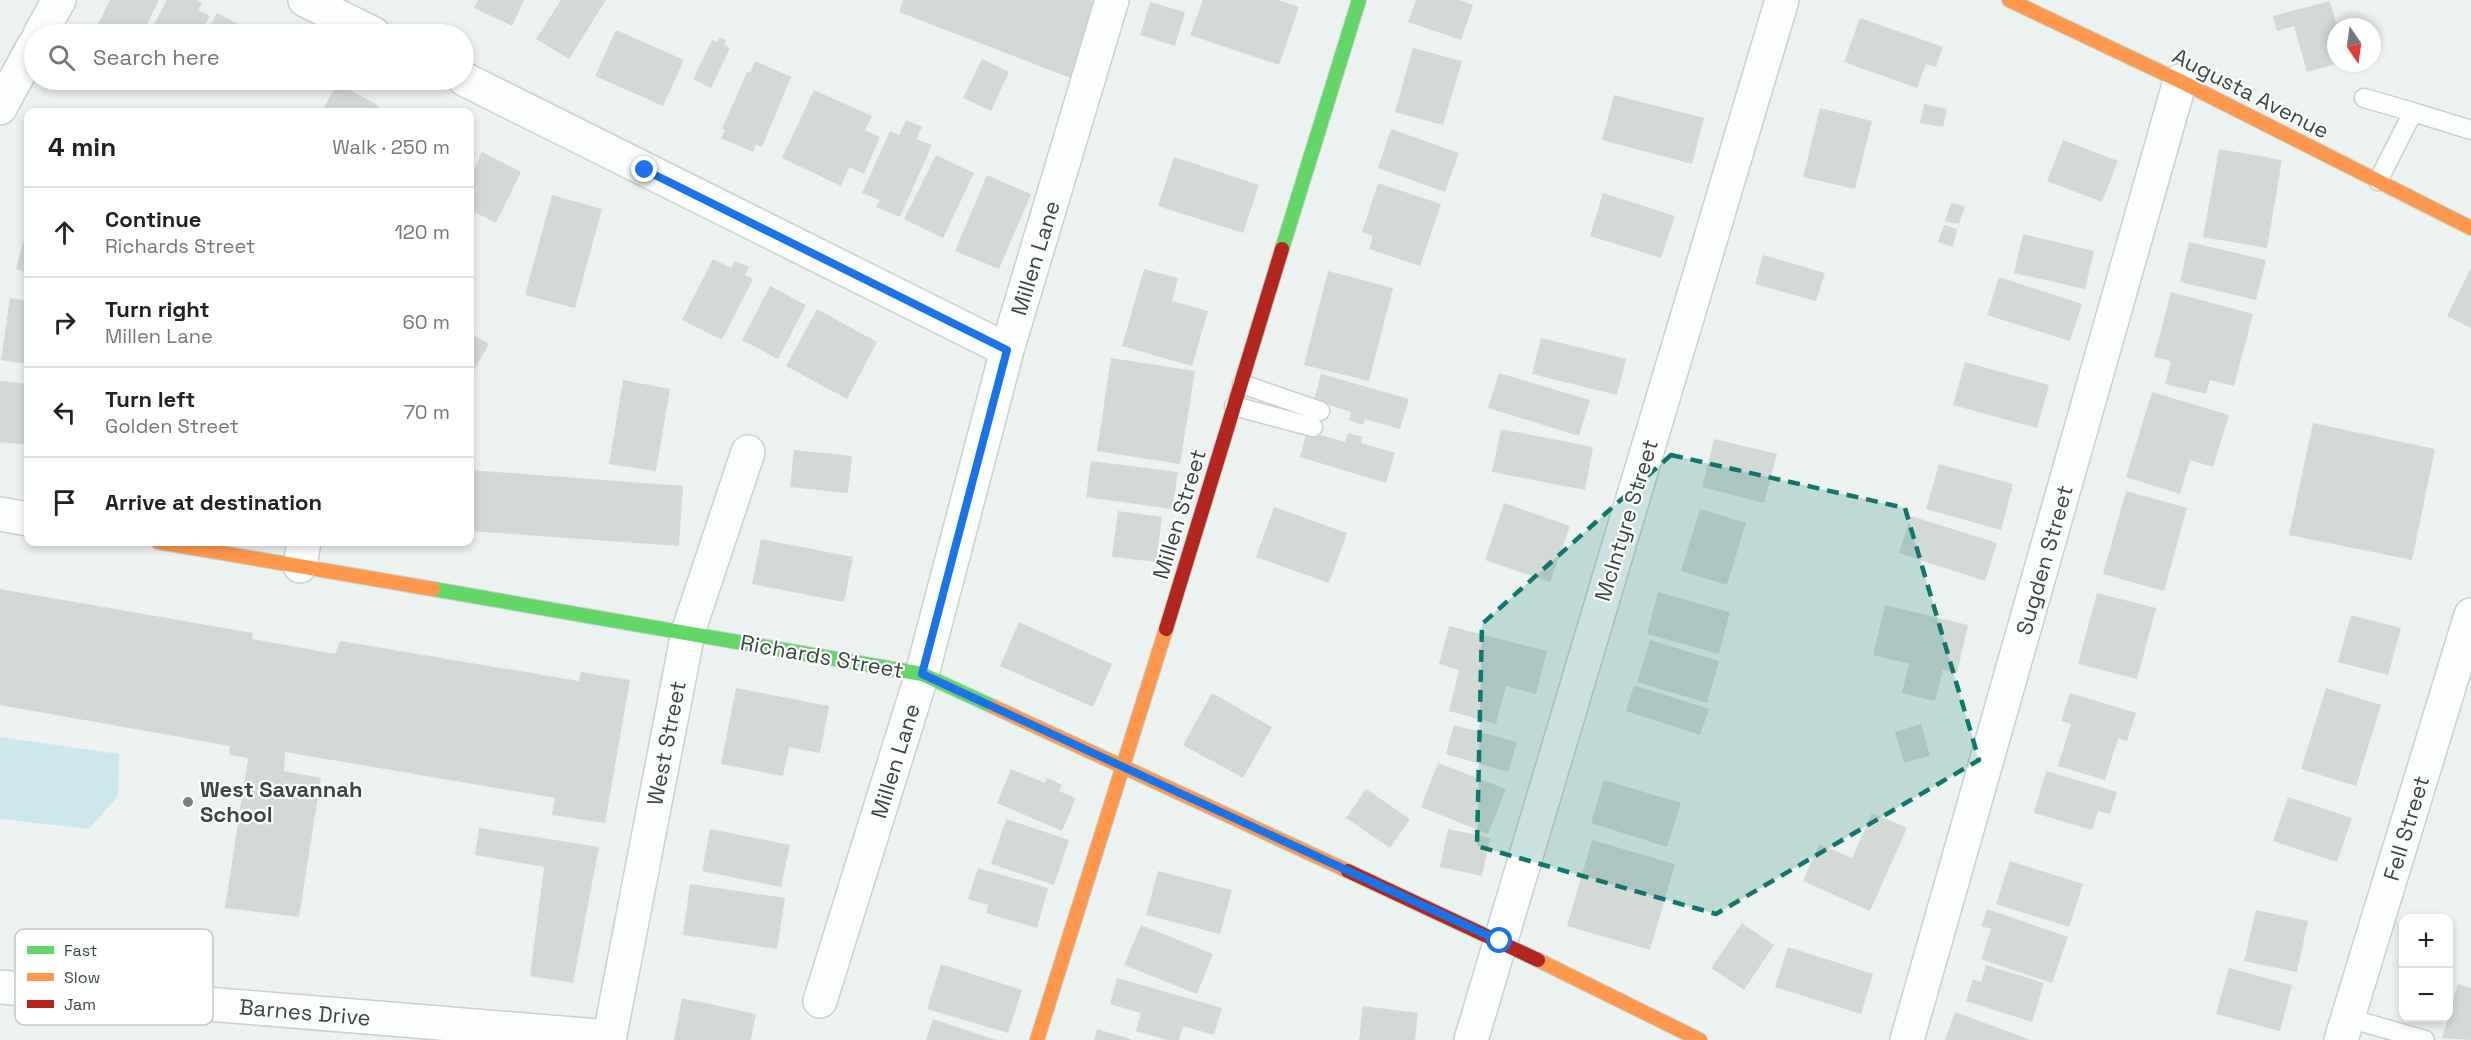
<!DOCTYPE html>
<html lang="en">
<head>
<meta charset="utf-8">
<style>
	body { margin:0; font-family:"Space Grotesk",sans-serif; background:#f2f2f2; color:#222 }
	.controls { position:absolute; right:18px; bottom:18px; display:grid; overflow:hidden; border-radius:12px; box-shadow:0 3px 9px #0003 }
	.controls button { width:54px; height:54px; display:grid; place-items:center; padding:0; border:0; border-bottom:2px solid #e0e0e0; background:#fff; color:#222; font:30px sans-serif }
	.compass { position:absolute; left:2327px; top:18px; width:54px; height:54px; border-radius:50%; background:#fff; box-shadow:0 3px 9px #0003; rotate:167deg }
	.stop { position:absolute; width:18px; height:18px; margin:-14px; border:4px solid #1a73e8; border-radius:50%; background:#fff }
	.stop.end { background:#1a73e8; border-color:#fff; box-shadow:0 2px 6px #0008 }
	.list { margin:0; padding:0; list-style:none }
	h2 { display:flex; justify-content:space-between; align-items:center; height:78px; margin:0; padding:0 24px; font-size:26px }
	h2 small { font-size:20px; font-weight:400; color:#767676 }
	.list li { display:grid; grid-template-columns:39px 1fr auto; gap:18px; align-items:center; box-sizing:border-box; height:90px; padding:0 24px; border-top:2px solid #e0e0e0 }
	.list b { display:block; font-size:22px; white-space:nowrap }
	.list p { margin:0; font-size:20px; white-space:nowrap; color:#767676 }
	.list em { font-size:20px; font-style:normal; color:#767676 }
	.icon { flex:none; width:33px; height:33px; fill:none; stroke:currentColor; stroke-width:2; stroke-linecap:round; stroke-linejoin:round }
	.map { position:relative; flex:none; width:2471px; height:1040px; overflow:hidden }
	.search { position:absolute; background:#fff; box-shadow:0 3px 9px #0003; left:24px; top:24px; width:450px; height:66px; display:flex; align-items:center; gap:15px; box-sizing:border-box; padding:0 21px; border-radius:33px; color:#767676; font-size:22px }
	.panel { position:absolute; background:#fff; box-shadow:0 3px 9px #0003; left:24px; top:108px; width:450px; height:438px; border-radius:12px }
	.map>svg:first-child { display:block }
	.green { fill:#cce8ec }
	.building { fill:#d3dad6 }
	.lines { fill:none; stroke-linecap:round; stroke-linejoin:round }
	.lane-casing { stroke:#cad0cc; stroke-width:21 }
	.street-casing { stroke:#cad0cc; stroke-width:36 }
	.fast-casing { stroke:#c3d2ca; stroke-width:16 }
	.slow-casing { stroke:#c3d2ca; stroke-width:16 }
	.jam-casing { stroke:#c3d2ca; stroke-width:16 }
	.lane { stroke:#fcfdfd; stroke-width:18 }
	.street { stroke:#fcfdfd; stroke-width:33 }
	.fast { stroke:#63d668; stroke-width:14 }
	.slow { stroke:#ff974d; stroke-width:14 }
	.jam { stroke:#b3261e; stroke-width:14 }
	.route { stroke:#1a73e8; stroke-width:8 }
	.marked { fill:#0f766e; fill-opacity:0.2; stroke:#0f766e; stroke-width:4.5; stroke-dasharray:12 8; stroke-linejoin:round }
	.poi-dot { fill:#76847b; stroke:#fff; stroke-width:2 }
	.labels { text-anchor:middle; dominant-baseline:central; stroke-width:4.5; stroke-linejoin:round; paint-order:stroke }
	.street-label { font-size:22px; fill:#37493d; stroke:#fff }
	.poi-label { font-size:22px; font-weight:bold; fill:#37493d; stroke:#fff; text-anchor:start }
	.key { fill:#fff; stroke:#c3c8c5; stroke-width:1.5 }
	.key-label { font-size:16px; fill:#37493d }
</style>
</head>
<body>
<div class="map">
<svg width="2471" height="1040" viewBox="0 0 2471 1040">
	<rect width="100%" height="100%" fill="#ecf2ef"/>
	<path class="green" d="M0,737l119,17 -1,42 -29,33 -89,-10z"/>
	<path class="building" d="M110,0h49l-17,34h-29l-16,-8z
		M167,0h30l5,3 -4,7 12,6 -10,18h-51z
		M478,0h46l-12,26 -38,-18z
		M561,0h45l-37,59 -33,-20z
		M903,0h186l11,4 -29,74 -172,-66z
		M1203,0h75l21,7 -20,58 -89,-30z
		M1416,0h43l14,5 -12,35 -53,-18z
		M2330,1l7,26 -1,37 -29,8 -13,-46 -17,5 -4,-15z
		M1150,2l35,10 -10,34 -35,-11z
		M217,13l38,20 -1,1h-48z
		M1860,18l83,29 -7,20 -10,-3 -9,24 -73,-26z
		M616,30l68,30 -21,46 -68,-30z
		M720,37l6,3 -2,5 6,3 -19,40 -18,-9 19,-39 5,2z
		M1413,48l49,13 -19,64 -48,-13z
		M982,59l27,13 -18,39 -28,-13z
		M755,61l36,16 -29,70 -6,-2 -3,7 -32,-14 4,-8 -3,-1 25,-57 3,1z
		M208,80h23l-5,8z
		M338,83l41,23 -3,6h-55z
		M814,90l58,26 -7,14 15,7 -16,37 -15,-7 -8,19 -59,-28z
		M1614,95l90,23 -12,46 -90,-24z
		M1924,104l23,5 -4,18 -23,-4z
		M1820,108l52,13 -17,68 -52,-12z
		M906,120l16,7 -6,12 16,6 -32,72 -24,-10 4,-7 -18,-7 28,-62 9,4z
		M1391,129l68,24 -14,39 -67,-24z
		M2063,140l55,21 -16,41 -55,-21z
		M2219,149l63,11 -15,88 -64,-11z
		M470,150l5,3 -5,11z
		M482,152l39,20 -25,51 -26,-13v-32z
		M936,155l38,18 -31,65 -39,-19z
		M1174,157l85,28 -16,48 -85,-27z
		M987,175l44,19 -32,75 -44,-18z
		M1378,183l63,21 -21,62 -51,-17 4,-13 -11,-4z
		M1603,193l72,23 -14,42 -71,-22z
		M552,195l50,14 -27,99 -50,-13z
		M1951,203l14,3 -6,18 -14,-3z
		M28,224v49l-12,-4z
		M1944,225l13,4 -4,18 -15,-5z
		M2023,234l71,17 -9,38 -71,-16z
		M2189,242l77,18 -10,40 -76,-18z
		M1763,255l62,18 -9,28 -61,-17z
		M713,259l18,9 4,-7 14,6 -4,8 8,4 -31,61 -40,-20z
		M2471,268v60l-24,-12z
		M1144,269l34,9 -6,23 36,10 -16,55 -70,-20z
		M1328,271l65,17 -24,93 -65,-16z
		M1999,277l83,27 -12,37 -83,-26z
		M770,286l36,19 -28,54 -36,-19z
		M2171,292l82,22 -19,72 -24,-6 -4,14 -41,-10 6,-23 -17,-4z
		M10,298l18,3v63l-27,-4z
		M817,309l60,33 -30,57 -61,-33z
		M470,333l19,11 -19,33z
		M1541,338l85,21 -9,36 -85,-21z
		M1111,358l84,13 -15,93 -83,-13z
		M1965,362l84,23 -12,43 -84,-23z
		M1499,373l91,27 -11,36 -91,-28z
		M1321,374l88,25 -9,30 -35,-10 -2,6 -14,-5 2,-8 -37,-12z
		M623,380l47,9 -14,82 -47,-7z
		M0,381l28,3v61l-28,-3z
		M2152,392l77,23 -16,52 -23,-7 -10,34 -54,-17z
		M2313,423l122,26 -23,111 -123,-25z
		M1501,429l92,18 -8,43 -93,-18z
		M1307,431l38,11 3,-9 15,4 -2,6 34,10 -9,30 -86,-26z
		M1714,439l63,15 -13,49 -62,-16z
		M794,450l58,6 -4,37 -58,-6z
		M1091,461l87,11 -6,37 -86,-12z
		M1939,464l74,20 -12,46 -75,-21z
		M470,470l213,16 -4,60 -209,-15z
		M2126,491l61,17 -23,83 -61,-17z
		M1504,503l66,23 -20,56 -65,-22z
		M1274,507l73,26 -18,50 -73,-26z
		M1700,509l46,14 -19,62 -46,-14z
		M1118,511l44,6 -6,45 -44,-5z
		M1911,516l86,27 -12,38 -86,-28z
		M761,539l92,18 -9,45 -92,-18z
		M0,589l253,44 -1,6 83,15 5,-13 239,40 2,-9 49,8 -25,143 -53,-8 3,-17 -270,-46 -1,19 37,7 -22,139 -74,-9 23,-150 -19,-3 1,-9 -230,-41z
		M1658,592l72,20 -11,42 -72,-20z
		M2097,593l59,15 -19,71 -59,-15z
		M1885,605l83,20 -11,48 -14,-3 -8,31 -33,-8 7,-29 -36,-9z
		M2351,615l50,13 -13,47 -50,-13z
		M1019,622l93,42 -19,43 -93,-41z
		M1449,626l98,25 -11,43 -30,-8 -10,38 -47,-13 10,-41 -20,-6z
		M1650,640l69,21 -12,42 -70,-21z
		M1634,685l75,24 -9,26 -74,-24z
		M736,688l93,18 -9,47 -31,-6 -6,29 -62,-12z
		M2326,688l55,17 -25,81 -55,-17z
		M1212,693l60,34 -29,51 -60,-33z
		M2070,693l66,20 -9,28 -9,-3 -13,42 -47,-14 13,-42 -10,-3z
		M1921,724l9,32 -26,7 -9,-31z
		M1454,725l63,17 -9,30 -62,-18z
		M1438,763l68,26 -18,45 -67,-27z
		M1011,769l34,14 2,-5 15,7 -3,6 17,7 -14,33 -65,-28z
		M2046,771l71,21 -7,22 -12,-3 -6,19 -58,-17z
		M1604,780l77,23 -14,44 -76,-24z
		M1366,789l44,30 -20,29 -44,-30z
		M2288,797l64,21 -15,44 -64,-21z
		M1872,813l35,15 -37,83 -67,-30 16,-37 33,14z
		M1006,819l63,21 -15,45 -63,-21z
		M479,828l120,19 -26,136 -43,-7 14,-109 -69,-12z
		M710,829l80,16 -9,42 -79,-16z
		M1448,829l42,9 -8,38 -42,-9z
		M1592,840l83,24 -25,86 -83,-24z
		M2010,861l73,23 -14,43 -73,-23z
		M978,868l70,20 -11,40 -51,-15 2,-8 -20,-6z
		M1158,871l74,19 -12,44 -74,-19z
		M690,884l95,14 -8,51 -94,-14z
		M1987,909l81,28 -16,46 -71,-24 10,-30 -10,-3z
		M2256,910l52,11 -11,51 -53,-11z
		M1742,923l32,22 -30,45 -33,-22z
		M1141,925l72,29 -16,40 -73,-29z
		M1788,947l85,27 -12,40 -86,-27z
		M941,964l81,26 -14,43 -81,-24z
		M1986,965l58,18 -12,39 -66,-21 7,-22 8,3z
		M2229,968l63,17 -12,46 -64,-17z
		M1117,978l105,30 -8,27 -31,-9 -4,14h-11l-32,-9 5,-18 -31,-9z
		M2458,984l13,4v52l-29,-2z
		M682,998l74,16 -5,26h-77z
		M1363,1006l55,7 -3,27h-56z
		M1955,1012l76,28h-86z
		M933,1019l63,21h-70z
		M1097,1029l34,10v1h-37z"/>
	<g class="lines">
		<defs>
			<path id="lane" d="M2364,98l49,14
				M2378,181l35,-69 58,18
				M1242,384l78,27
				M1234,406l79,21
				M2348,1018l77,22"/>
			<path id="street" d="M305,0l69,34
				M40,34l19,-34
				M464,79l543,271
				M0,108l34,-63
				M0,514l28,5
				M300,566l4,-24
				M0,987l610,50
				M820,1001l102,-327 85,-324 105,-350
				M609,1040l79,-408 60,-180
				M1471,1040l311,-1040
				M1907,1040l273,-959
				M2341,1040l130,-425"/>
			<path id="fast" d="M1282,249l77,-249
				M433,589l489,85 72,33"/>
			<path id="slow" d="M2009,0l171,81 291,147
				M158,542l275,47
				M994,707l354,164
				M1538,960l162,80
				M1037,1040l129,-411"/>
			<path id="jam" d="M1166,629l116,-380
				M1348,871l190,89"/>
		</defs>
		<use href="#lane" class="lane-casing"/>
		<use href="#street" class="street-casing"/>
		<use href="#fast" class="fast-casing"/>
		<use href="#slow" class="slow-casing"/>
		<use href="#jam" class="jam-casing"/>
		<use href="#lane" class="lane"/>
		<use href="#street" class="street"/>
		<use href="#fast" class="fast"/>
		<use href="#slow" class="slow"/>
		<use href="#jam" class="jam"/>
	</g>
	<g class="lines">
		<path class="route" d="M645,170l362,180 -85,324 578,267"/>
	</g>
	<path class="marked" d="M1671,455l234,53 74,252 -263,154 -239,-68 5,-222z"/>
	<circle class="poi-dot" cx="188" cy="802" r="6"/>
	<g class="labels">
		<g class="street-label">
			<text transform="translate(2251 93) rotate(27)">Augusta Avenue</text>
			<text transform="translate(1035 258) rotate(-73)">Millen Lane</text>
			<text transform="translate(1179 514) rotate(-73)">Millen Street</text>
			<text transform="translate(1626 520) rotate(-73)">McIntyre Street</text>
			<text transform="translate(2044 560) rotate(-74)">Sugden Street</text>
			<text transform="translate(822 656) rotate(10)">Richards Street</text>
			<text transform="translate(666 743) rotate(-79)">West Street</text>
			<text transform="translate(895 761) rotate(-73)">Millen Lane</text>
			<text transform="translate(2406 828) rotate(-73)">Fell Street</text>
			<text transform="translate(305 1012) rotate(5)">Barnes Drive</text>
		</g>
		<g class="poi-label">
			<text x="200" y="789">West Savannah<tspan x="200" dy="25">School</tspan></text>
		</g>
	</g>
	<rect x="15" y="929" width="198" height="96" rx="9" class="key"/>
	<rect x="27" y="946" width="27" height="8" fill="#63d668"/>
	<rect x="27" y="973" width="27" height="8" fill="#ff974d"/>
	<rect x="27" y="1000" width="27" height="8" fill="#b3261e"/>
	<g class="key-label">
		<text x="64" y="956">Fast</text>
		<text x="64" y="983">Slow</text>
		<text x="64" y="1010">Jam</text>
	</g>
</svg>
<div class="controls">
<button>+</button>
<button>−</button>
</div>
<svg class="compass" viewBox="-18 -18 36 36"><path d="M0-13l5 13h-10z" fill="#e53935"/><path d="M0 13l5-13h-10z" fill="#767676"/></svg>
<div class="stop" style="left:1500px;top:941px"></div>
<div class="stop end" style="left:645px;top:170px"></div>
<div class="search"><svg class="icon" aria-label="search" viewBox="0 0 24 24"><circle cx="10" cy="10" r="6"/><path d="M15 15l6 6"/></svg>Search here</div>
<section class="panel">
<h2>4 min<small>Walk · 250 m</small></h2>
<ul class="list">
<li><svg class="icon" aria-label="ahead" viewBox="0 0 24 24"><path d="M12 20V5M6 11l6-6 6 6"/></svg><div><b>Continue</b><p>Richards Street</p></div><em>120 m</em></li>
<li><svg class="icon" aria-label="right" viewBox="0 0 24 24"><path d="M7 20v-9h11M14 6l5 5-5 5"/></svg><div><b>Turn right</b><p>Millen Lane</p></div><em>60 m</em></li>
<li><svg class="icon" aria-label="left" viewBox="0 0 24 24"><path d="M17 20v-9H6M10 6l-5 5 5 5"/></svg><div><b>Turn left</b><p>Golden Street</p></div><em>70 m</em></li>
<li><svg class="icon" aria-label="arrive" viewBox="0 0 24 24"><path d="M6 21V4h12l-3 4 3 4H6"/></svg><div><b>Arrive at destination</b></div></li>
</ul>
</section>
</div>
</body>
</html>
